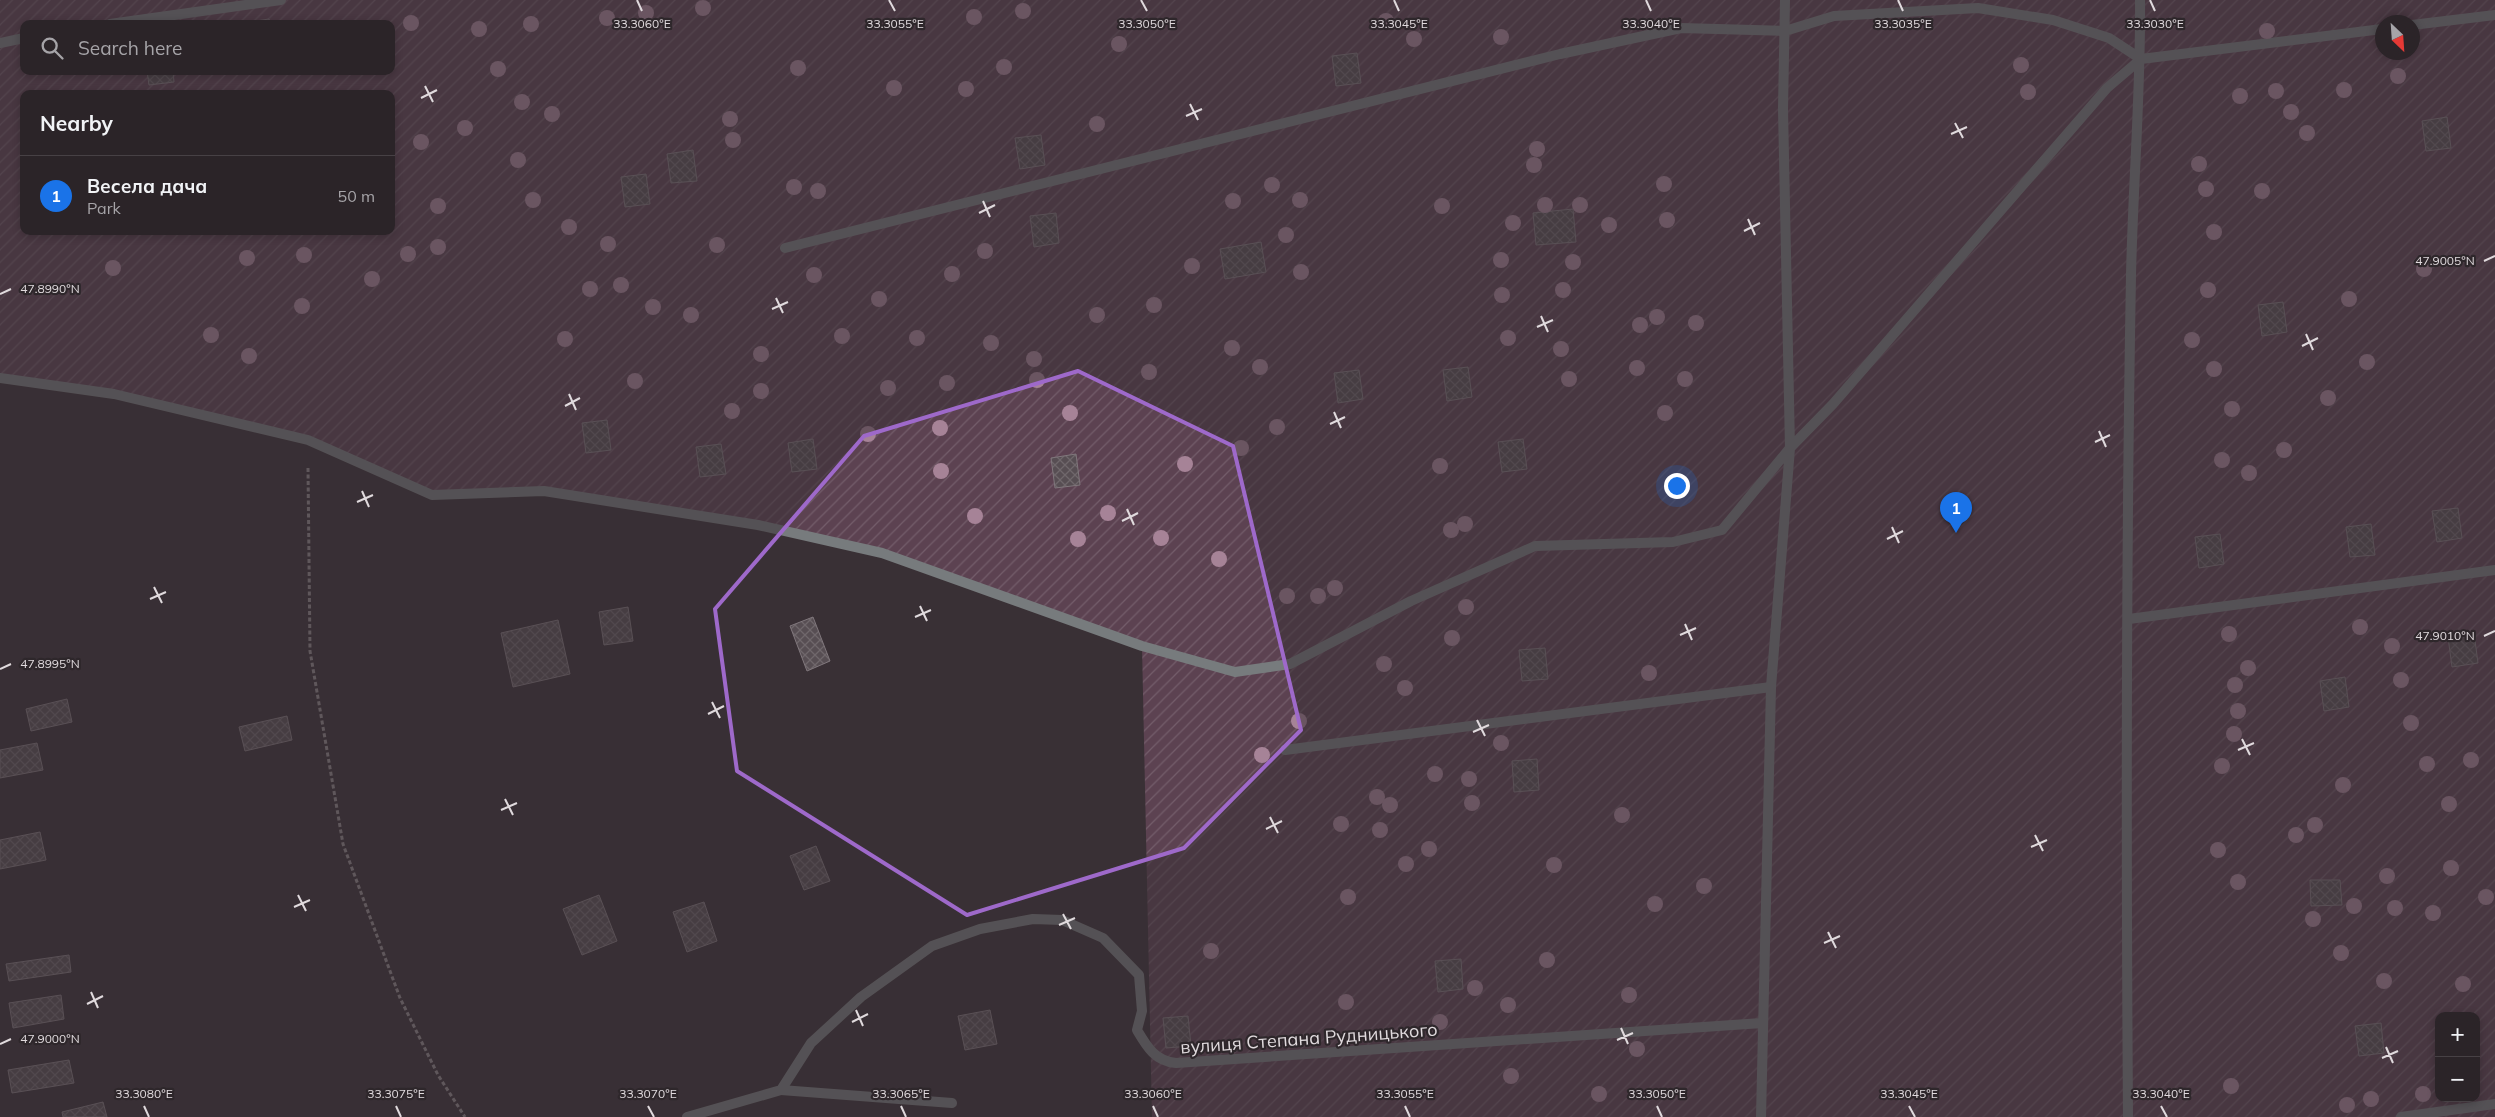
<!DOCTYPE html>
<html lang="en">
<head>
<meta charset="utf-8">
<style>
	body { margin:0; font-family:Mulish,sans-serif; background:#373034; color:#f1f3f6 }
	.controls { position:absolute; right:15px; bottom:15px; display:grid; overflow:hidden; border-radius:10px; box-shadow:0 2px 8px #0003 }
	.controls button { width:45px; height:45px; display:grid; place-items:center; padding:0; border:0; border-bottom:1px solid #474145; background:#2b2428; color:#f1f3f6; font:25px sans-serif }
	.compass { position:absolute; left:2375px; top:15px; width:45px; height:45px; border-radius:50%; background:#2b2428; box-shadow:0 2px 8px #0003; rotate:155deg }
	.you { position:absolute; left:1676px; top:485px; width:18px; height:18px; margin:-12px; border:4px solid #fff; border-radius:50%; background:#1a73e8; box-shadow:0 0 0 8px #1a73e833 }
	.badge { display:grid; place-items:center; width:32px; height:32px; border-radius:50%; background:#1a73e8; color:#fff; font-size:16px; font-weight:700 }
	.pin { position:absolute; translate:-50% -41px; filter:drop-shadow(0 1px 2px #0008) }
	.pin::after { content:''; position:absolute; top:26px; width:18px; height:15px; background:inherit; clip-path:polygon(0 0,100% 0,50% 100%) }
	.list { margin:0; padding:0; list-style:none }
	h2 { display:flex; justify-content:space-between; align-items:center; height:65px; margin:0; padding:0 20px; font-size:21px }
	h2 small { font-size:16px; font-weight:400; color:#a6a4a8 }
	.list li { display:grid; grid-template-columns:32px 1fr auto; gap:15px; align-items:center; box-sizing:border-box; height:80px; padding:0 20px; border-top:1px solid #474145 }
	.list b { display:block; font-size:19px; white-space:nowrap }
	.list p { margin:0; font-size:16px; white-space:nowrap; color:#a6a4a8 }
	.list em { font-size:16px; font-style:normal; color:#a6a4a8 }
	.icon { flex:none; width:28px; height:28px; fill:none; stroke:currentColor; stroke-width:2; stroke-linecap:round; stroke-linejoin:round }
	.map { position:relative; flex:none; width:2495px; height:1117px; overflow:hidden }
	.search { position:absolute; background:#2b2428; box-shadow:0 2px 8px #0003; left:20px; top:20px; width:375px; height:55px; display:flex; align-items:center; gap:12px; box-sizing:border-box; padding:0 18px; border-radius:10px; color:#a6a4a8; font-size:19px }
	.panel { position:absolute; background:#2b2428; box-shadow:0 2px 8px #0003; left:20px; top:90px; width:375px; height:145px; border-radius:10px }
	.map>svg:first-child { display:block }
	.garden { fill:url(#garden-furrows); fill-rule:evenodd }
	.building { fill:url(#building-cross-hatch); stroke:#80777c }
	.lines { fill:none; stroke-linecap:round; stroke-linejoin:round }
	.path { stroke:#8e878b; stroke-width:3; stroke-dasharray:4 2.5; stroke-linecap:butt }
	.service { stroke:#777b7d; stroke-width:10 }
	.minor { stroke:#777b7d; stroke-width:10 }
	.tree { fill:#a68397 }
	.marked { fill:none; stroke:#9e69ca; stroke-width:4; stroke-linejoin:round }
	.ticks { fill:none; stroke:#e0dadd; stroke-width:2 }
	.labels { text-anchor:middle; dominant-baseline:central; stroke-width:4.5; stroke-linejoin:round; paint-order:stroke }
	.street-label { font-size:18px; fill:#e0dadd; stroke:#2e272b }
	.ticks-label { font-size:12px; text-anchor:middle; fill:#e0dadd; stroke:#2e272b; stroke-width:4.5; stroke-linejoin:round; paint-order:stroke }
</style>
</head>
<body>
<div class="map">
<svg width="2495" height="1117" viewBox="0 0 2495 1117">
	<defs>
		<pattern id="garden-furrows" width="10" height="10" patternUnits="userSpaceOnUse" patternTransform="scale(1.25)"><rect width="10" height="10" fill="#5c4251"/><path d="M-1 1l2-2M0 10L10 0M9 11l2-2" fill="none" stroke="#735d6a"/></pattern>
		<pattern id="building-cross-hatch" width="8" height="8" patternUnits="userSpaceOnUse" patternTransform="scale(1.25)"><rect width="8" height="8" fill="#574e53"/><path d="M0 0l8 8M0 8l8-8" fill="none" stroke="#6f676b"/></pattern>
	</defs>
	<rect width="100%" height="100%" fill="#393035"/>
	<path class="garden" d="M0,0h2495v1117h-1343l-10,-471 -260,-93 -124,-28 -214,-34 -112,4 -124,-55 -194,-46 -114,-16zM2382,22h30v30h-30zM24,24h367v47h-367zM24,94h367v137h-367zM2439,1016h37v82h-37z"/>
	<path class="building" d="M269,19l1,5h-27v-1z
		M1357,53l4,30 -25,3 -4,-30z
		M147,71h26l1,11 -25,3z
		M2447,117l4,31 -25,3 -4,-30z
		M1041,135l4,30 -25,4 -5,-31z
		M693,150l4,31 -26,2 -4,-29z
		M646,174l4,30 -25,3 -4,-30z
		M1573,209l3,33 -40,3 -3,-32z
		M1056,213l3,30 -25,4 -4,-31z
		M1261,242l5,30 -41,7 -5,-30z
		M2283,302l4,30 -25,4 -4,-31z
		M1468,367l4,30 -25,4 -4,-31z
		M1359,370l4,29 -25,4 -4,-30z
		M607,420l4,30 -25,3 -4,-30z
		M813,439l4,30 -25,3 -4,-29z
		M1523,439l4,30 -25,3 -4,-30z
		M721,444l5,30 -26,3 -4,-30z
		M1076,454l4,31 -25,3 -4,-30z
		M2458,508l4,30 -25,4 -5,-31z
		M2371,524l4,31 -25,2 -4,-30z
		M2220,534l4,30 -25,4 -4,-31z
		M628,607l5,34 -29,4 -5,-33z
		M813,617l17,44 -23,10 -17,-45z
		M558,620l12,54 -57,13 -12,-54z
		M2474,633l4,30 -26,4 -4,-30z
		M1545,648l3,31 -26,2 -3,-31z
		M2345,677l4,30 -25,4 -4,-30z
		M67,699l5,23 -41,9 -5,-22z
		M287,716l5,24 -47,11 -6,-24z
		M37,743l6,27 -43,8v-28z
		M1537,759l2,31 -25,2 -2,-31z
		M40,832l6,28 -46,9v-29z
		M816,846l14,35 -26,9 -14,-34z
		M2310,880h30l2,25 -31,1z
		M599,895l18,46 -35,14 -19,-46z
		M704,902l13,39 -30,11 -14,-40z
		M69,955l2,17 -62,9 -3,-17z
		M1461,959l2,30 -25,3 -3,-31z
		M61,995l3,24 -51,9 -4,-25z
		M990,1010l7,34 -32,6 -7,-34z
		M1188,1016l3,30 -25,2 -3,-30z
		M2381,1023l3,30 -25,3 -4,-30z
		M69,1060l5,23 -62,10 -4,-23z
		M103,1102l4,15h-44l-1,-5z"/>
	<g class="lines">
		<path class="path" d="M308,468l2,183 33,193 57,154 38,77 27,42"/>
		<path class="service" d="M110,24l171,-24
			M0,43l24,-5
			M785,248l775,-194 121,-26 104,3
			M2129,619l366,-49
			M1285,750l486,-63
			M781,1090l171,13
			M2401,1117l94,-13"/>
		<path class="minor" d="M2412,25l83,-10
			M1785,31l49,-15 144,-8 75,12 56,18 32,21
			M0,378l114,16 194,46 124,55 112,-4 214,34 124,28 260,93 93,26 55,-8 121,-63 124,-55 138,-4 49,-12 68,-82 43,-44 274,-316 34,-29 241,-30
			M687,1117l94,-27 30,-47 50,-46 71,-51 48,-17 53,-10 29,1 41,18 36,37 3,36 -5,19c10,17 18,31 39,33l586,-40
			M1761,1117l10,-430 19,-239 -7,-339 2,-109
			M2128,1117c-2,-281 -2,-562 3,-842 2,-92 10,-183 9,-275"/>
	</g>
	<g class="tree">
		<circle cx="703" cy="8" r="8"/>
		<circle cx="1023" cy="11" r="8"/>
		<circle cx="646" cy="13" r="8"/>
		<circle cx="974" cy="17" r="8"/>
		<circle cx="607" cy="18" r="8"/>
		<circle cx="1386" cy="21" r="8"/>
		<circle cx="411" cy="23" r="8"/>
		<circle cx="531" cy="24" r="8"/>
		<circle cx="479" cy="29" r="8"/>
		<circle cx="2267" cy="31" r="8"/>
		<circle cx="1501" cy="37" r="8"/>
		<circle cx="1414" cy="39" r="8"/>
		<circle cx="1119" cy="44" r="8"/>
		<circle cx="2021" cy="65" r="8"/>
		<circle cx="1004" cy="67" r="8"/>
		<circle cx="798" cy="68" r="8"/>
		<circle cx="498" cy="69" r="8"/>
		<circle cx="2398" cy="76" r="8"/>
		<circle cx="894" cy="88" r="8"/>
		<circle cx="966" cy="89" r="8"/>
		<circle cx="2344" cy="90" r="8"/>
		<circle cx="2276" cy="91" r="8"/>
		<circle cx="2028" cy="92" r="8"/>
		<circle cx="2240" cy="96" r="8"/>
		<circle cx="522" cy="102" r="8"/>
		<circle cx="2291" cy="112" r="8"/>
		<circle cx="552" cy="114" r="8"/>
		<circle cx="730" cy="119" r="8"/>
		<circle cx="1097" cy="124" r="8"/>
		<circle cx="465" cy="128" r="8"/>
		<circle cx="2307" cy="133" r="8"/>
		<circle cx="733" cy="140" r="8"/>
		<circle cx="421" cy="142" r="8"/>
		<circle cx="1537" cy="149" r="8"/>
		<circle cx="518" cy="160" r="8"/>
		<circle cx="2199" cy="164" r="8"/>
		<circle cx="1534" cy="165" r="8"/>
		<circle cx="1664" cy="184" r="8"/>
		<circle cx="1272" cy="185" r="8"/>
		<circle cx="794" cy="187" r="8"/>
		<circle cx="2206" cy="189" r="8"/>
		<circle cx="818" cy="191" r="8"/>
		<circle cx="2262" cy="191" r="8"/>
		<circle cx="533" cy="200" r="8"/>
		<circle cx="1300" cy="200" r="8"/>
		<circle cx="1233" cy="201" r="8"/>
		<circle cx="1545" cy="205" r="8"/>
		<circle cx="1580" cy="205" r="8"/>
		<circle cx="438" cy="206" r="8"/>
		<circle cx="1442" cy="206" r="8"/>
		<circle cx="1667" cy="220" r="8"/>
		<circle cx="1513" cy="223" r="8"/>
		<circle cx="1609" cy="225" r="8"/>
		<circle cx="569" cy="227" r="8"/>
		<circle cx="2214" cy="232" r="8"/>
		<circle cx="1286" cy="235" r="8"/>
		<circle cx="608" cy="244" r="8"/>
		<circle cx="717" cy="245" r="8"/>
		<circle cx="438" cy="247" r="8"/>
		<circle cx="985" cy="251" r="8"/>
		<circle cx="408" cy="254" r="8"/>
		<circle cx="304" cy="255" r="8"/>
		<circle cx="247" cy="258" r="8"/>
		<circle cx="1501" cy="260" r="8"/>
		<circle cx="1573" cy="262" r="8"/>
		<circle cx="1192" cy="266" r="8"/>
		<circle cx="113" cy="268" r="8"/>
		<circle cx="2424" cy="269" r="8"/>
		<circle cx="1301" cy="272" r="8"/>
		<circle cx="952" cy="274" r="8"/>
		<circle cx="814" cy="275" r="8"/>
		<circle cx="372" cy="279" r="8"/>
		<circle cx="621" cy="285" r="8"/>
		<circle cx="590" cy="289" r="8"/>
		<circle cx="1563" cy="290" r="8"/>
		<circle cx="2208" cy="290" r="8"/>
		<circle cx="1502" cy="295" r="8"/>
		<circle cx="879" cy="299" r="8"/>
		<circle cx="2349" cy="299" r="8"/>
		<circle cx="1154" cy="305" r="8"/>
		<circle cx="302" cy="306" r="8"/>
		<circle cx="653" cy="307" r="8"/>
		<circle cx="691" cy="315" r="8"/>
		<circle cx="1097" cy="315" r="8"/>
		<circle cx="1657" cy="317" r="8"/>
		<circle cx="1696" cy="323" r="8"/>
		<circle cx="1640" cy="325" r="8"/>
		<circle cx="211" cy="335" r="8"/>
		<circle cx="842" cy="336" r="8"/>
		<circle cx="917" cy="338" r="8"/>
		<circle cx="1508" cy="338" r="8"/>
		<circle cx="565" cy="339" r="8"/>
		<circle cx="2192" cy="340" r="8"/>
		<circle cx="991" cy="343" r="8"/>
		<circle cx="1232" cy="348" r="8"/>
		<circle cx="1561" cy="349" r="8"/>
		<circle cx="761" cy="354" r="8"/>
		<circle cx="249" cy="356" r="8"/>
		<circle cx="1034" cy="359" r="8"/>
		<circle cx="2367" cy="362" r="8"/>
		<circle cx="1260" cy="367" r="8"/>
		<circle cx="1637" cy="368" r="8"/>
		<circle cx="2214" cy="369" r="8"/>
		<circle cx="1149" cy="372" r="8"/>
		<circle cx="1569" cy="379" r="8"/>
		<circle cx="1685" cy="379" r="8"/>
		<circle cx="1037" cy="380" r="8"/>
		<circle cx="635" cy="381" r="8"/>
		<circle cx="947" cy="383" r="8"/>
		<circle cx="888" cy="388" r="8"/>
		<circle cx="761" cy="391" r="8"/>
		<circle cx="2328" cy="398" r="8"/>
		<circle cx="2232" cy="409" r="8"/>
		<circle cx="732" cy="411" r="8"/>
		<circle cx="1070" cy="413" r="8"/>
		<circle cx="1665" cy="413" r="8"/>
		<circle cx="1277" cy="427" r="8"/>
		<circle cx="940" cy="428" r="8"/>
		<circle cx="868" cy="434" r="8"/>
		<circle cx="1241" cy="448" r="8"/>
		<circle cx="2284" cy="450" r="8"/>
		<circle cx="2222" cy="460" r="8"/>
		<circle cx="1185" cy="464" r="8"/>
		<circle cx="1440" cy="466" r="8"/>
		<circle cx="941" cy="471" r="8"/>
		<circle cx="2249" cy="473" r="8"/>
		<circle cx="1108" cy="513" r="8"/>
		<circle cx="975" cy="516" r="8"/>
		<circle cx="1465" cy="524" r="8"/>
		<circle cx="1451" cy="530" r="8"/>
		<circle cx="1161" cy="538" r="8"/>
		<circle cx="1078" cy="539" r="8"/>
		<circle cx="1219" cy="559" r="8"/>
		<circle cx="1335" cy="588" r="8"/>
		<circle cx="1287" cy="596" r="8"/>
		<circle cx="1318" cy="596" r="8"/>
		<circle cx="1466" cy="607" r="8"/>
		<circle cx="2360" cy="627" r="8"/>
		<circle cx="2229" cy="634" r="8"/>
		<circle cx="1452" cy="638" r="8"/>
		<circle cx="2392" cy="646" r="8"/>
		<circle cx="1384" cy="664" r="8"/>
		<circle cx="2248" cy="668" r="8"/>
		<circle cx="1649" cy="673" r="8"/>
		<circle cx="2401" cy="680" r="8"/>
		<circle cx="2235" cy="685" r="8"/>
		<circle cx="1405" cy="688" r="8"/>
		<circle cx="2238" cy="711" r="8"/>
		<circle cx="1299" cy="721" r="8"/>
		<circle cx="2411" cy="723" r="8"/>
		<circle cx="2234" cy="734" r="8"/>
		<circle cx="1501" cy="743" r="8"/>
		<circle cx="1262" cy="755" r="8"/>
		<circle cx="2471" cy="760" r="8"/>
		<circle cx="2427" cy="764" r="8"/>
		<circle cx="2222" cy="766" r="8"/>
		<circle cx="1435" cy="774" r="8"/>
		<circle cx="1469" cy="779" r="8"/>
		<circle cx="2343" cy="785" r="8"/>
		<circle cx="1377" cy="797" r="8"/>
		<circle cx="1472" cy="803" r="8"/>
		<circle cx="2449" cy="804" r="8"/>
		<circle cx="1390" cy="805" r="8"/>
		<circle cx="1622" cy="815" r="8"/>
		<circle cx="1341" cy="824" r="8"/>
		<circle cx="2315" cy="825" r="8"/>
		<circle cx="1380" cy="830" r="8"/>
		<circle cx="2296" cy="835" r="8"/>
		<circle cx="1429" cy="849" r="8"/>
		<circle cx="2218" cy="850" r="8"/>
		<circle cx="1406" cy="864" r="8"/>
		<circle cx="1554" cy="865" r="8"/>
		<circle cx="2451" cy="868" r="8"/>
		<circle cx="2387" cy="876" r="8"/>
		<circle cx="2238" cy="882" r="8"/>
		<circle cx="1704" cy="886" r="8"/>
		<circle cx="1348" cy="897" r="8"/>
		<circle cx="2486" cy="897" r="8"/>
		<circle cx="1655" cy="904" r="8"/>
		<circle cx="2354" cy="906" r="8"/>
		<circle cx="2395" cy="908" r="8"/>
		<circle cx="2433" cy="913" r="8"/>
		<circle cx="2313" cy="919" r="8"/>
		<circle cx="1211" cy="951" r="8"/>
		<circle cx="2341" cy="953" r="8"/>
		<circle cx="1547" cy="960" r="8"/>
		<circle cx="2384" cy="981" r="8"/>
		<circle cx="2463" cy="984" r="8"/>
		<circle cx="1475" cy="988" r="8"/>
		<circle cx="1629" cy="995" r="8"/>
		<circle cx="1346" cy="1002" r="8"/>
		<circle cx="1508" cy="1005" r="8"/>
		<circle cx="1440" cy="1022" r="8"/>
		<circle cx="1637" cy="1049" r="8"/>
		<circle cx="1511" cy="1076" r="8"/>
		<circle cx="2231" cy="1086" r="8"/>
		<circle cx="1599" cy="1094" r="8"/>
		<circle cx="2423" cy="1094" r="8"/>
		<circle cx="2371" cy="1099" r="8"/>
		<circle cx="2347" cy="1105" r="8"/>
	</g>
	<path d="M0 0H2495V1117H0ZM1078,371l155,75 68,284 -117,118 -217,67 -230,-144 -22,-162 149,-173z" fill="#393035" fill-opacity=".55" fill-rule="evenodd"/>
	<path class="marked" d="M1078,371l155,75 68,284 -117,118 -217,67 -230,-144 -22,-162 149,-173z"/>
	<path class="ticks" d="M637,0l5,11M889,0l6,11M1141,0l6,11M1394,0l5,11M1646,0l5,11M1898,0l5,11M2150,0l5,11M425,86l8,16M421,98l16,-8M1190,104l8,16M1186,116l16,-7M1955,123l8,15M1951,134l16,-7M983,201l7,16M979,213l16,-8M1748,219l7,16M1744,231l16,-8M2484,261l11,-5M0,294l11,-5M776,298l7,15M772,309l16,-7M1541,316l7,16M1537,327l16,-7M2306,334l7,16M2302,346l16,-8M569,394l7,16M565,406l15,-8M1334,412l7,16M1330,424l15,-7M2099,431l7,16M2095,442l15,-7M362,491l7,16M357,502l16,-7M1127,509l7,16M1122,521l16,-8M1892,527l7,16M1887,539l16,-8M154,587l8,16M150,599l16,-7M920,606l7,15M915,617l16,-7M1685,624l7,16M1680,635l16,-7M2484,636l11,-5M0,669l11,-5M712,702l8,16M708,714l16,-8M1477,720l8,16M1473,732l16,-7M2242,739l8,16M2238,750l16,-7M505,799l8,16M501,810l16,-7M1270,817l8,16M1266,829l16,-8M2035,835l8,16M2031,847l16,-7M298,895l8,16M294,907l16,-7M1063,914l8,15M1059,925l16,-7M1828,932l8,16M1824,943l16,-7M91,992l7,16M87,1004l16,-8M856,1010l7,16M852,1022l16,-8M1621,1028l7,16M1617,1040l16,-7M0,1044l11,-5M2386,1047l7,16M2382,1058l16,-7M144,1106l5,11M396,1106l5,11M648,1106l6,11M901,1106l5,11M1153,1106l5,11M1405,1106l5,11M1657,1106l5,11M1909,1106l6,11M2161,1106l6,11"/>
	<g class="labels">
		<g class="street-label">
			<text transform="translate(1309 1038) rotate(-4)">вулиця Степана Рудницького</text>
		</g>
	</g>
	<g class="ticks-label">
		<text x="642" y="28">33.3060°E</text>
		<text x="895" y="28">33.3055°E</text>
		<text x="1147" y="28">33.3050°E</text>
		<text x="1399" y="28">33.3045°E</text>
		<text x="1651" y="28">33.3040°E</text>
		<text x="1903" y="28">33.3035°E</text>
		<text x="2155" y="28">33.3030°E</text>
		<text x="2445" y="265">47.9005°N</text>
		<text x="50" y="293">47.8990°N</text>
		<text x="2445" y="640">47.9010°N</text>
		<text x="50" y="668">47.8995°N</text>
		<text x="50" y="1043">47.9000°N</text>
		<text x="144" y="1098">33.3080°E</text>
		<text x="396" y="1098">33.3075°E</text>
		<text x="648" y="1098">33.3070°E</text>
		<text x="901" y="1098">33.3065°E</text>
		<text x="1153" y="1098">33.3060°E</text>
		<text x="1405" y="1098">33.3055°E</text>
		<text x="1657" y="1098">33.3050°E</text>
		<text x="1909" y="1098">33.3045°E</text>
		<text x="2161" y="1098">33.3040°E</text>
	</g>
</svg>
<div class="controls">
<button>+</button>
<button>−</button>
</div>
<svg class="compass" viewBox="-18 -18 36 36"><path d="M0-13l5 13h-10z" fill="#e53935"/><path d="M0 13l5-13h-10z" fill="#a6a4a8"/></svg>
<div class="you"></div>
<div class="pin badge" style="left:1956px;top:533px">1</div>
<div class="search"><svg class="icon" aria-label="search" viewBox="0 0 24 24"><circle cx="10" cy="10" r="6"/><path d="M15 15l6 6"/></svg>Search here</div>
<section class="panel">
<h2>Nearby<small></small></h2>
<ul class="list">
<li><span class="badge">1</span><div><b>Весела дача</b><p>Park</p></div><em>50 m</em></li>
</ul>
</section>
</div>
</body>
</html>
